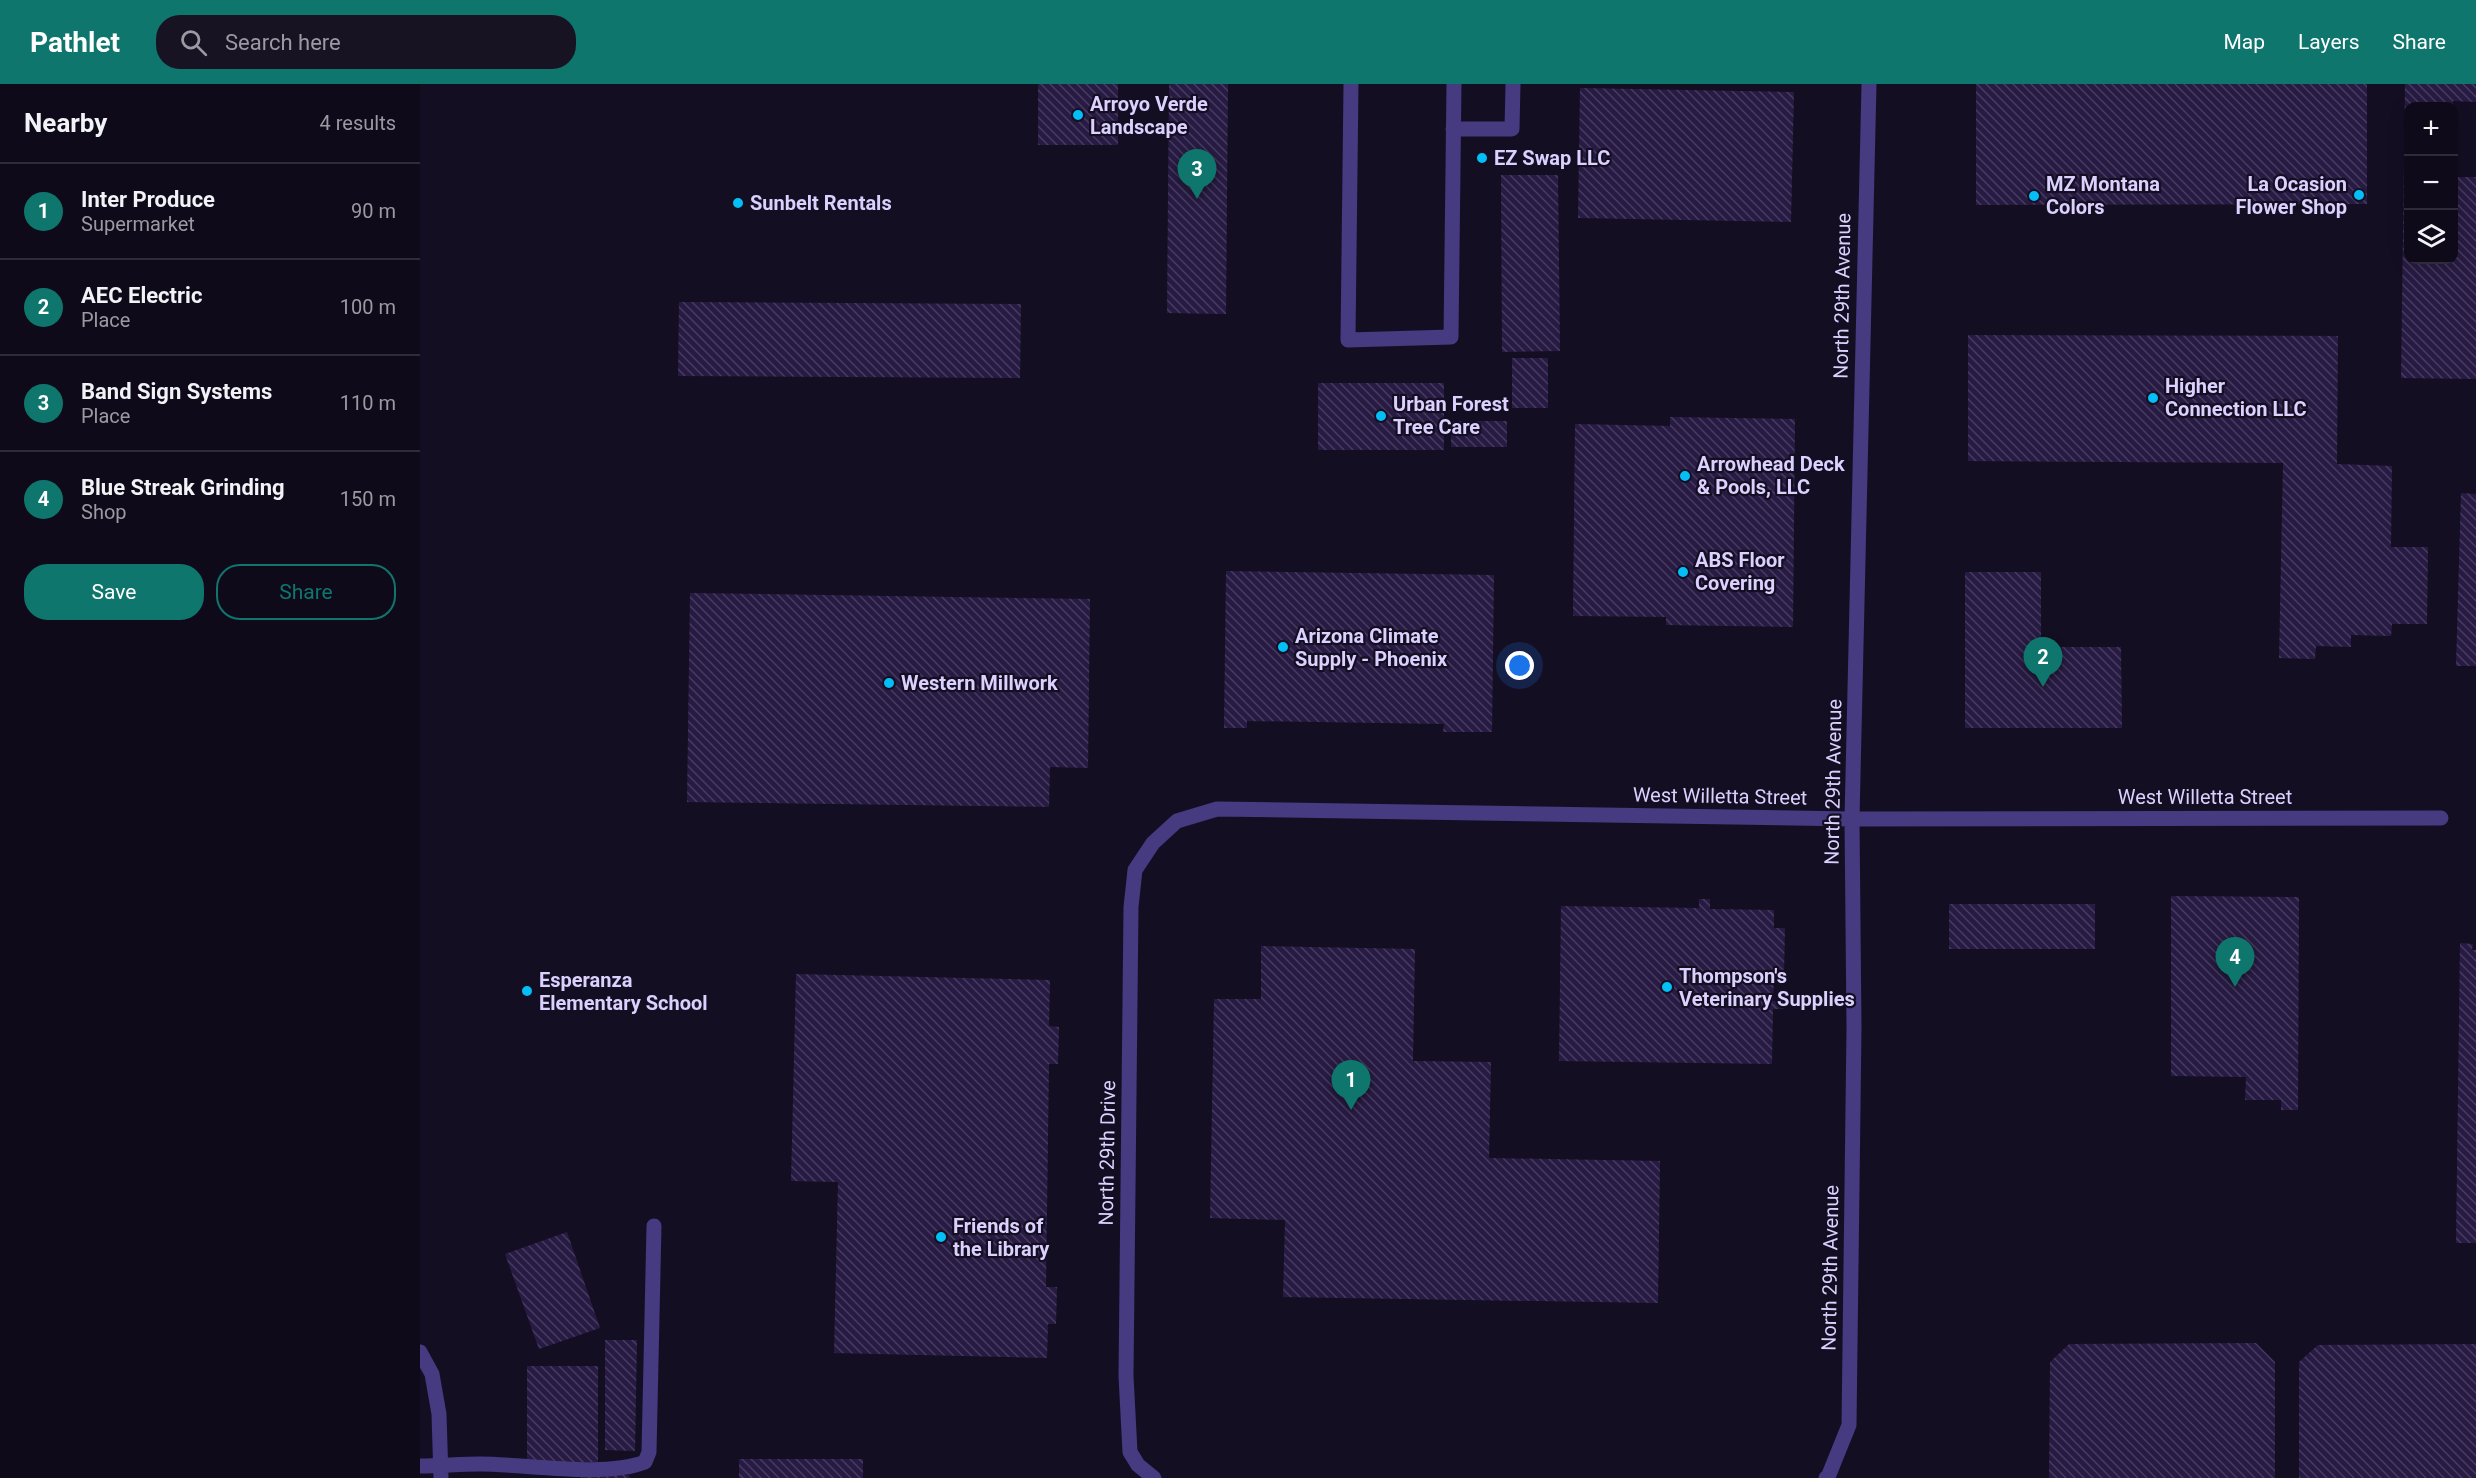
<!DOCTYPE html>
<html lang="en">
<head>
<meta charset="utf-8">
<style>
	body { margin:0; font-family:Roboto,sans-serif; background:#181323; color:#f1f3f6 }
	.controls { position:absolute; right:18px; top:18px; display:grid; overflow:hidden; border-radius:12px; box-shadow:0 3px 15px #0003 }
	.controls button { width:54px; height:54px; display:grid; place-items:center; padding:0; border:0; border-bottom:2px solid #2f2b39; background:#0f0a1a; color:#f1f3f6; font:30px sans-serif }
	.you { position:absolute; left:1100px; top:582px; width:21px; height:21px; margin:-15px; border:4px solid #fff; border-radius:50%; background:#1a73e8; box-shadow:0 0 0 9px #1a73e833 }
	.badge { display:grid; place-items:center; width:39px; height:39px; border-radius:50%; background:#0f766e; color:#fff; font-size:20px; font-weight:700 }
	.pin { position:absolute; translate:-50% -50px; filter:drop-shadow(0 2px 3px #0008) }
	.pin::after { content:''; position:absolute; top:32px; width:21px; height:18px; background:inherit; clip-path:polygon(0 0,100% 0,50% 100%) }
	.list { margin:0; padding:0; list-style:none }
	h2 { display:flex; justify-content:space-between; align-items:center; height:78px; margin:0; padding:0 24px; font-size:26px }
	h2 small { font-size:20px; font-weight:400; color:#9b9aa2 }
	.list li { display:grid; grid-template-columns:39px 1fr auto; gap:18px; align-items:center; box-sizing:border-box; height:96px; padding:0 24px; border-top:2px solid #2f2b39 }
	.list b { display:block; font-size:22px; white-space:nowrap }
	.list p { margin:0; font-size:20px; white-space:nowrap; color:#9b9aa2 }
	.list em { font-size:20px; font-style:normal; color:#9b9aa2 }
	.actions { display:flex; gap:12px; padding:18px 24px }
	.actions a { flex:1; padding:14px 0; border:2px solid #0f766e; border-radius:24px; text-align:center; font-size:21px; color:#0f766e }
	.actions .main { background:#0f766e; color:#fff }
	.icon { flex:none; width:33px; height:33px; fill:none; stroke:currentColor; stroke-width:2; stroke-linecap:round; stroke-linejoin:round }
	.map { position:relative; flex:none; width:2056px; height:1394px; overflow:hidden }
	header { display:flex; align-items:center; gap:36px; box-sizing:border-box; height:84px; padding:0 30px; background:#0f766e; color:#fff }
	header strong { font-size:28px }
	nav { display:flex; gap:33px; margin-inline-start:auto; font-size:21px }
	.search { width:420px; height:54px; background:#181323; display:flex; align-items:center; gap:15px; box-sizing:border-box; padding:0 21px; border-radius:24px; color:#9b9aa2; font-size:22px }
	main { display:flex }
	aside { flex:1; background:#0f0a1a }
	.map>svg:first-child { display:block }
	.building { fill:url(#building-back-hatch) }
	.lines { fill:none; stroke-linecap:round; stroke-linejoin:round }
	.minor { stroke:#463a81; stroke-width:15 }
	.poi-dot { fill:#04bef6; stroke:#140e23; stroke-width:2 }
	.labels { text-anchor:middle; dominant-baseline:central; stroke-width:4.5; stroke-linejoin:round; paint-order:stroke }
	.poi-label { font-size:20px; font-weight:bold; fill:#dcd1fe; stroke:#140e23; text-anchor:start }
	.street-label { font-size:20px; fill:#dcd1fe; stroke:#140e23 }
</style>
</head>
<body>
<header>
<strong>Pathlet</strong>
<div class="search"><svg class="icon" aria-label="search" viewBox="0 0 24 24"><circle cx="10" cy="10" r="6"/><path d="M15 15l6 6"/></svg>Search here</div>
<nav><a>Map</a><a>Layers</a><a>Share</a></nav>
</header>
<main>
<aside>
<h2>Nearby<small>4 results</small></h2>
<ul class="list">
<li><span class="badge">1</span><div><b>Inter Produce</b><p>Supermarket</p></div><em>90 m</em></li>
<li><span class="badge">2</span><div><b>AEC Electric</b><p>Place</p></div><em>100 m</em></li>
<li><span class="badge">3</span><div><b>Band Sign Systems</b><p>Place</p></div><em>110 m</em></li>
<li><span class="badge">4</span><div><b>Blue Streak Grinding</b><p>Shop</p></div><em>150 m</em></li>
</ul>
<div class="actions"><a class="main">Save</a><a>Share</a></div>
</aside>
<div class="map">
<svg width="2056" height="1394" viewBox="0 0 2056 1394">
	<defs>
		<pattern id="building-back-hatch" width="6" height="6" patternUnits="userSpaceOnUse" patternTransform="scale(1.5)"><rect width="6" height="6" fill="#281b43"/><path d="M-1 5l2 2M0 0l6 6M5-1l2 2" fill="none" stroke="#473b5f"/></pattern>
	</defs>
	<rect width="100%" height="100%" fill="#140e23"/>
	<path class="building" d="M618,0h80v61h-80z
		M749,0h59l-2,230 -59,-1z
		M1556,0h391v120l-391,1z
		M1985,0h71v18l-23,-1v5h-45v154h46v-83h22v202l-75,-1z
		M1160,4l214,4 -3,130 -213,-4z
		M1081,91h57l2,176 -58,1z
		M259,218l342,2 -1,74 -342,-2z
		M1548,251l370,1 -1,128 55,2 -1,81h37l-1,77h-35l-1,12 -40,-1v12l-35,-1 -1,13 -36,-1 4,-195 -315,-2z
		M1092,274h36v50h-36z
		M898,299h126v67h-126z
		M1250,333l125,2 -2,208 -127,-2v-8l-93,-1 2,-192 95,2z
		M1031,337h56v26h-56z
		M2041,409l15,1v172h-20z
		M806,487l268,4 -2,157h-49l1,-8 -197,-3v7h-23z
		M1545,488h76v75h80l1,81h-157z
		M270,509l400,6 -2,169 -38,-1 -1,40 -362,-5z
		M1751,812l128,1 -1,213h-17v-10h-36l1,-23 -75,-1z
		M1279,815h11v10l64,1v18h11l-1,46h-10l-1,27h11v8h-11l-1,55 -213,-3 2,-155 138,2z
		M1529,820h146v45h-146z
		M2040,859l13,1 -1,6h4v293h-20z
		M841,862l154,3 -2,112 78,1 -2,96 171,3 -2,142 -375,-6 2,-77 -75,-2 4,-219h47z
		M376,890l254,6 -1,46 10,1 -1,37h-9l-3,223h11l-1,37h-8l-1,34 -213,-5 4,-171 -47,-1z
		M147,1148l33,96 -61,21 -34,-95z
		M185,1256h32l-2,111 -30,-1z
		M1836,1259l19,19v116h-226l1,-116 19,-18z
		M2056,1260v134h-177v-116l19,-17z
		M107,1282h71v96h-71z
		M319,1375h124v19h-124z
		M161,1391h48l1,3h-49z"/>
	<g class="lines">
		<path class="minor" d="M931,0l-3,256 103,-3 3,-253
			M1033,45h59l1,-45
			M0,1268l12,22 7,40 2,64
			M0,1382c20,0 40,-2 60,-2 45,0 124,14 165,-2l4,-10 5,-226
			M734,1394l-16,-13 -8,-13 -4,-76 5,-469 4,-37 18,-27 24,-22 40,-12 635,10 589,-1
			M1406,1394l2,-1 21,-52 5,-397 -2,-209 17,-735"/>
	</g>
	<g class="poi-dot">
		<circle cx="658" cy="31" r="6"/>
		<circle cx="1062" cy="74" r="6"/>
		<circle cx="1939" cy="111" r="6"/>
		<circle cx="1614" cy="112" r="6"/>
		<circle cx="318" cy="119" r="6"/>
		<circle cx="1733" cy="314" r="6"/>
		<circle cx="961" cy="332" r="6"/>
		<circle cx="1265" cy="392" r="6"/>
		<circle cx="1263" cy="488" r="6"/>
		<circle cx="863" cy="563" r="6"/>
		<circle cx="469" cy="599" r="6"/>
		<circle cx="1247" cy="903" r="6"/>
		<circle cx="107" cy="907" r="6"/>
		<circle cx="521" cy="1153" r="6"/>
	</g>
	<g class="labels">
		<g class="poi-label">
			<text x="670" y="20">Arroyo Verde<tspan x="670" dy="23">Landscape</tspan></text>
			<text x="1074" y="74">EZ Swap LLC</text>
			<text x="1626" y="100">MZ Montana<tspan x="1626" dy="23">Colors</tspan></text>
			<text x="1927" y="100" text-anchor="end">La Ocasion<tspan x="1927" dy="23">Flower Shop</tspan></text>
			<text x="330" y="119">Sunbelt Rentals</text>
			<text x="1745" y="302">Higher<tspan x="1745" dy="23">Connection LLC</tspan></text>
			<text x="973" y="320">Urban Forest<tspan x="973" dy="23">Tree Care</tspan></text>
			<text x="1277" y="380">Arrowhead Deck<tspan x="1277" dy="23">&amp; Pools, LLC</tspan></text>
			<text x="1275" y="476">ABS Floor<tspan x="1275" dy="23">Covering</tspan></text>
			<text x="875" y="552">Arizona Climate<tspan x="875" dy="23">Supply - Phoenix</tspan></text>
			<text x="481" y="599">Western Millwork</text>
			<text x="1259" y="892">Thompson's<tspan x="1259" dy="23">Veterinary Supplies</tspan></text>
			<text x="119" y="896">Esperanza<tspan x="119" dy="23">Elementary School</tspan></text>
			<text x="533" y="1142">Friends of<tspan x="533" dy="23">the Library</tspan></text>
		</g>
		<g class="street-label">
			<text transform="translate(1422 212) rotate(-89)">North 29th Avenue</text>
			<text transform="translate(1413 698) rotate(-89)">North 29th Avenue</text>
			<text transform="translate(1300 712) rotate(1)">West Willetta Street</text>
			<text x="1785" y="713">West Willetta Street</text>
			<text transform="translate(687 1069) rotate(-89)">North 29th Drive</text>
			<text transform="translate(1410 1184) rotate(-89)">North 29th Avenue</text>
		</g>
	</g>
</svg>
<div class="controls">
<button>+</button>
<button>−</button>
<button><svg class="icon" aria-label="layers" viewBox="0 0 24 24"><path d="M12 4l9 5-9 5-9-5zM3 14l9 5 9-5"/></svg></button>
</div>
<div class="you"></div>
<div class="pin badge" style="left:931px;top:1026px">1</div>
<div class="pin badge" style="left:1623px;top:603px">2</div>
<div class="pin badge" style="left:777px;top:115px">3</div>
<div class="pin badge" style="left:1815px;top:903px">4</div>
</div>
</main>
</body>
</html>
